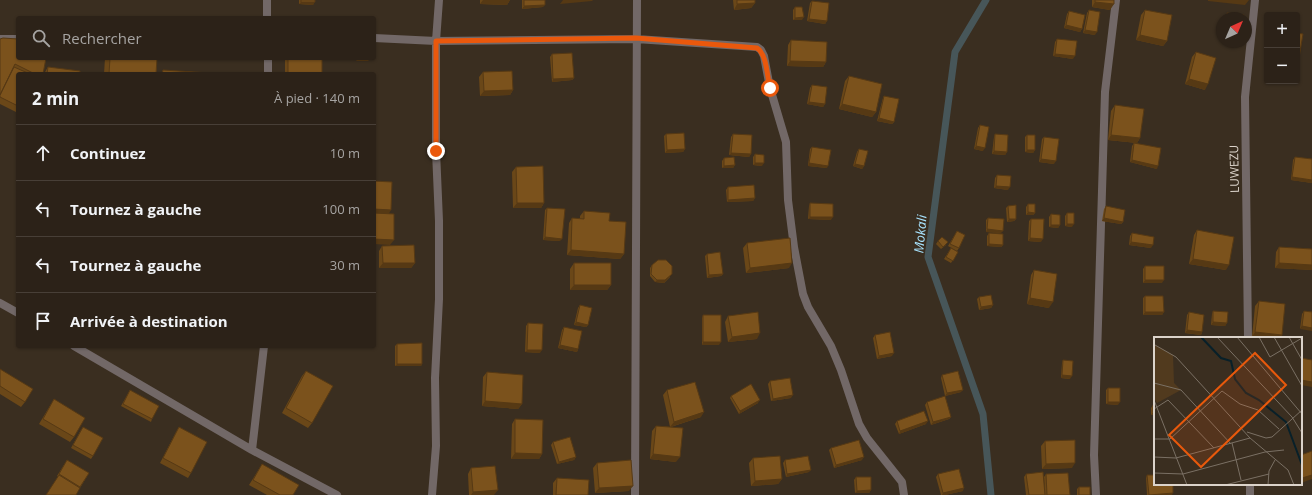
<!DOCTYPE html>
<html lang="fr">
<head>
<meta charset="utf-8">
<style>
	body { margin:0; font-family:"Open Sans",sans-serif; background:#382f25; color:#f1f3f6 }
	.controls { position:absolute; right:12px; top:12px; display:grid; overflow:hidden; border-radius:4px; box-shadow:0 1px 3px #0004 }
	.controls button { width:36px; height:36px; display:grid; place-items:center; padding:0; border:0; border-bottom:1px solid #483f37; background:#2c2218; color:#f1f3f6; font:20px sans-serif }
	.compass { position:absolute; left:1216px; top:12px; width:36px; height:36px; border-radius:50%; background:#2c2218; box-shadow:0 1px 3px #0004; rotate:44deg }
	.stop { position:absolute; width:12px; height:12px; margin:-9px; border:3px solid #ea580c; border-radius:50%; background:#fff }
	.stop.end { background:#ea580c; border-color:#fff; box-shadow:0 1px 4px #0008 }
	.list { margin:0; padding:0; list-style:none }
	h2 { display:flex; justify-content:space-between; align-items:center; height:52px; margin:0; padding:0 16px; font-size:17px }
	h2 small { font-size:13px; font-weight:400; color:#a6a4a2 }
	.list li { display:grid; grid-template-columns:26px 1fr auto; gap:12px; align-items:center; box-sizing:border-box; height:56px; padding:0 16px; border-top:1px solid #483f37 }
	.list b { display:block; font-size:15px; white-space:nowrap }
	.list em { font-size:13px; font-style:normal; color:#a6a4a2 }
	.icon { flex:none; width:22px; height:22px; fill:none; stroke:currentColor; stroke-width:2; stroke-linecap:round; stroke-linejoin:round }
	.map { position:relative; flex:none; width:1312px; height:495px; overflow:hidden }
	.search { position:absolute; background:#2c2218; box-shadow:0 1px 3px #0004; left:16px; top:16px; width:360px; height:44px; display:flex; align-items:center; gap:10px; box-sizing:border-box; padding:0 14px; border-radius:4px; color:#a6a4a2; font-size:15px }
	.panel { position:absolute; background:#2c2218; box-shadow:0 1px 3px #0004; left:16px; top:72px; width:360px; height:276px; border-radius:4px }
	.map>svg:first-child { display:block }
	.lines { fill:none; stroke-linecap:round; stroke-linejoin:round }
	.stream { stroke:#475659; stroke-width:7 }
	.street { stroke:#726867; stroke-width:8 }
	.wall { fill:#6a4718 }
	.shaded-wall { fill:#563914 }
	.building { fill:#7b521c; stroke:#563914 }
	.route { stroke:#ea580c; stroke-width:5 }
	.labels { text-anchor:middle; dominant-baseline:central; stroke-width:3; stroke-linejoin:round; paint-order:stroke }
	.street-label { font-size:12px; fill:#dbd3ca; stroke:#3a2e20 }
	.water-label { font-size:13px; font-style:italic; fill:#a8e3fe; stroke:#3a2e20 }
	.inset-river { fill:none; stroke:#082029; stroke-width:2 }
	.inset-road { fill:none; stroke:#7a7064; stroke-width:1 }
	.view { fill:#e8590c; fill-opacity:0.15; stroke:#e8590c; stroke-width:2 }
	.inset-edge { fill:none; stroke:#dbd3ca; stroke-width:2 }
</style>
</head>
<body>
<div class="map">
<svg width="1312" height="495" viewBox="0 0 1312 495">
	<rect width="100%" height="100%" fill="#3a2e20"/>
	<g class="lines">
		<path class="stream" d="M986,0l-31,52 -27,205 55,157 8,81"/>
		<path class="street" d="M267,0v18
			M374,38l62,3 200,-2 121,8 4,3 3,6 6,32 16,54 2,58 6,47 9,47 5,13 23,39 10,24 18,54 8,14 35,44 2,13
			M0,39h18
			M268,58v16
			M0,303l18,10
			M1248,338l-3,-241 10,-97
			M74,346l178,104 85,45
			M252,450l12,-104
			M1250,484v11
			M432,495l4,-49 -1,-68 4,-79v-78l-3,-70v-110l3,-41
			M635,495l2,-495
			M1096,495l-2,-40 11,-363 11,-92"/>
	</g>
	<path class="wall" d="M299,0h16l-2,5 -14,-1z
		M480,0h30l-3,5 -27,-1z
		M522,0h23l-2,7 -21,2z
		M733,0h22v3l-4,5 -17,2z
		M1092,0h22l-4,10 -18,-3z
		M812,1l15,20 -2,3 -18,-3 3,-18z
		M795,7l7,13h-9v-10z
		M1089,10l6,25 -12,-2 4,-20z
		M1145,10l22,31 -4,5 -27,-6 5,-25z
		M1069,11l13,18 -2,3 -16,-4 3,-14z
		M0,39l43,35h-25v39l-18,-9z
		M1057,39l16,20 -20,-3 2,-14z
		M791,40l35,22 -3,5 -36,-1 1,-21z
		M1196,52l9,38 -20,-6 7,-27z
		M552,54l22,24 -2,2 -20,2 -2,-25z
		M105,58h52l-1,16h-52z
		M286,58h36v16h-37v-15z
		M48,67l32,7h-36l1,-2z
		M483,72l30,18 -3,5 -30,1 -1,-19z
		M849,76l27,36 -4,5 -33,-8 6,-28z
		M812,85l13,19 -2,3 -16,-3 3,-16z
		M884,96l10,26 -2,2 -15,-3 6,-23z
		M1115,105l25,33 -3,5 -29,-3 3,-29z
		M980,125l3,26 -9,-2 4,-21z
		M666,134l19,15 -2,3 -18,1 -1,-17z
		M733,134l18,20 -2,3 -20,-2 2,-18z
		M995,134l12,18 -2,3 -13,-1 2,-17z
		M1027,135l8,15 -2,3 -8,-1v-15z
		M1044,137l10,27 -15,-2 3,-23z
		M1134,143l23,26 -27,-7 2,-16z
		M812,147l15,21 -19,-2 2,-17z
		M859,149l5,17 -2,3 -9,-3 4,-14z
		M755,154l7,12 -9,-1v-8z
		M1295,157l17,2v24l-21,-3 2,-20z
		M724,158l11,7 -2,3h-11v-7z
		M516,167l28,36 -3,5h-28l-1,-36z
		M997,175l11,15 -14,-2 1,-10z
		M728,187l27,11 -2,3 -26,1 -1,-12z
		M810,203l21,17 -23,-1 1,-13z
		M1028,204l7,9 -2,2h-7v-8z
		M1008,206l8,13 -2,2 -7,1 -1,-14z
		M1106,206l17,16 -2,2 -19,-3 2,-12z
		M547,208l13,33 -17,-1 2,-30z
		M584,211l25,10 15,33 -4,5 -53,-4 2,-32 3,-5h8v-2z
		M1067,213l5,14 -7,-1v-10z
		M1051,214l9,11 -2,3 -9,-1v-10z
		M988,218l13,15 -15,-1v-12z
		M1031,219l10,23 -13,-1 1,-20z
		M1197,230l29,40 -37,-6 5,-29z
		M957,231l2,17 -2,3 -9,-5z
		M989,233l14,12 -2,2 -14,-1v-10z
		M1132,233l19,15 -22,-3 1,-9z
		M938,241l8,4 -5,4 -5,-5z
		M747,243l42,25 -43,5 -3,-25z
		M382,246l33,17 -4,5h-32v-17z
		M1279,247l33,2v21l-37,-2 1,-16z
		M951,248l7,4 -7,11 -7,-4z
		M707,254l16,20 -2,2 -14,2 -2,-22z
		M574,263l37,22 -4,5h-37v-21z
		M652,265l18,12 -6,6 -9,-1 -5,-6v-8z
		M1145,266l17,17h-19v-14z
		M1034,270l15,38 -22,-4 4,-29z
		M1145,296l19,16 -2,3h-19v-17z
		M979,297l14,8 -2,3 -12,2 -2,-11z
		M1259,301l23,34 -2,3h-20l-8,-1 3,-31z
		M580,305l8,20 -2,2 -12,-2 4,-17z
		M1213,311l14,12 -2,3 -14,-1 1,-11z
		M1304,311l8,1 -12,17 2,-15z
		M1189,312l13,20 -1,3 -16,-2 2,-18z
		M703,315l16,30h-17v-27z
		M728,316l29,23 -29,3 -3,-20z
		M528,323l12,30 -15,-1 1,-26z
		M564,327l14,22 -1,3 -19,-4 4,-18z
		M875,335l17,21 -15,3 -4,-21z
		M397,344l25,20 -1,2h-26v-20z
		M1063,360l7,19 -9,-1 1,-15z
		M0,369l25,33 -4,5 -21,-13z
		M306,371l6,52 -4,5 -26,-15 20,-37z
		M487,372l35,32 -4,5 -36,-3 1,-29z
		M942,375l19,17 -16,4 -4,-18z
		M770,381l21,17 -20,3 -3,-17z
		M1108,388l10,17 -12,-1v-14z
		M130,390l22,29 -1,3 -30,-16z
		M667,390l34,27 -30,10 5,35 -26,-3 2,-28 4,-5 14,1 -7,-32z
		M731,396l27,7 -19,11 -9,-16z
		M54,399l20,38 -4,5 -31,-18z
		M927,402l24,15 -2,2 -18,6 -6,-20z
		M1153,405h2v10h-4v-7z
		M515,419l27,35 -3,5h-28l1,-35z
		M897,421l29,3 -27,10 -4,-10z
		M179,427l12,46 -3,5 -28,-15 16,-31z
		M81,430l12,26 -2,3 -20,-11z
		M1045,441l27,27 -30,1 -1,-23z
		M553,442l23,15 -2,3 -17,4 -6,-19z
		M831,448l31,12 -28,8 -5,-18z
		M753,458l29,21 -4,5 -27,2 -2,-23z
		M67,460l22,13 -9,15 -23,-12z
		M785,460l24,12 -23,5 -3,-14z
		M597,463l32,28 -34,2 -2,-25z
		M262,464l31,31h-26l-18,-10z
		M471,468l23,27h-25l-1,-21z
		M938,474l25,17 -18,4h-4l-5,-18z
		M1026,474l19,21h-19l-2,-18z
		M1046,474l24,21h-25l-1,-18z
		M1147,475l25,20h-25l-1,-17z
		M856,477l15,13 -2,3h-14l-1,-13z
		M557,478l31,17h-35v-12z
		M1079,487l11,8h-13v-6z"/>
	<path class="shaded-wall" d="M483,0h27l-3,5 -27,-1z
		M563,0h30l-1,1 -32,3z
		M1208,0h41l-4,5 -37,-4z
		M301,2h14l-2,3 -14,-1z
		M1095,2l19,2 -4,6 -18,-3z
		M755,3l-4,5 -17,2 3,-6z
		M545,5l-2,2 -21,2 2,-3z
		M804,17l-2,3h-9l2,-2z
		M809,19l18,2 -2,3 -18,-3z
		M1066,25l16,4 -2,3 -16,-4z
		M1085,30l12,2 -2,3 -12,-2z
		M1140,35l27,6 -4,5 -27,-6z
		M1223,42h11l7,1 -2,3 -17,-3z
		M1055,54l20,2 -2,3 -20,-3z
		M358,58l12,1 -2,2h-12z
		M790,61l36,1 -3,5 -36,-1z
		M574,78l-2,2 -20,2 1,-3z
		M1189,79l19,5 -3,6 -20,-6z
		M513,90l-3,5 -30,1 4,-5z
		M809,102l16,2 -2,3 -16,-3z
		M842,104l34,8 -4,5 -33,-8z
		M879,118l15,4 -2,2 -15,-3z
		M1111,135l29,3 -3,5 -29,-3z
		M976,146l9,2 -2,3 -9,-2z
		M685,149l-2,3 -18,1 2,-3z
		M1027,150h8l-2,3 -8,-1z
		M994,151l13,1 -2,3 -13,-1z
		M731,153l20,1 -2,3 -20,-2z
		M1041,159l15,2 -2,3 -15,-2z
		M1132,160l26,6 -1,3 -27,-7z
		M755,163h9l-2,3 -9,-1z
		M809,163l19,3 -1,2 -19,-2z
		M855,164l9,2 -2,3 -9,-3z
		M735,165l-2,3h-11l2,-2z
		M1292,177l20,3v3l-21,-3z
		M996,186l14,1 -2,3 -14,-2z
		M755,198l-2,3 -26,1 1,-2z
		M517,203h27l-3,5h-28z
		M374,209l17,1 -3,5h-14z
		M1028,212l7,1 -2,2h-7z
		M810,217h23l-2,3 -23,-1z
		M1104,218l19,4 -2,2 -19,-3z
		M1009,219h7l-2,2 -7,1z
		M1067,224h7l-2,3 -7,-1z
		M1051,225h9l-2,3 -9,-1z
		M987,229l16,2 -2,2 -15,-1z
		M545,237l17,2 -2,2 -17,-1z
		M1030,238l13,1 -2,3 -13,-1z
		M374,239l20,1 -4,5 -16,-1z
		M1131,242l22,3 -2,3 -22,-3z
		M989,244l14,1 -2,2 -14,-1z
		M571,250l53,4 -4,5 -53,-4z
		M1193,259l36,6 -3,5 -37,-6z
		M383,263h32l-4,5h-32z
		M792,263l-3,5 -43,5 4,-5z
		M1279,263l33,2v5l-37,-2z
		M672,274l-8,9 -9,-1 2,-2z
		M723,274l-2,2 -14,2 2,-3z
		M1145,280h19l-2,3h-19z
		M574,285h37l-4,5h-37z
		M1030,298l23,4 -4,6 -22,-4z
		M993,305l-2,3 -12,2 2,-3z
		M1145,312h19l-2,3h-19z
		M576,322l12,3 -2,2 -12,-2z
		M1213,322l14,1 -2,3 -14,-1z
		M1302,326l10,2v3l-12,-2z
		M1187,330l15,2 -1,3 -16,-2z
		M1255,332l27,3 -2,3h-20l-8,-1z
		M760,333l-3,6 -29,3 4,-5z
		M703,342h18l-2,3h-17z
		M560,345l18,4 -1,3 -19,-4z
		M527,350h15l-2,3 -15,-1z
		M894,353l-2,3 -15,3 2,-3z
		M397,364h25l-1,2h-26z
		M1062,375l10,1 -2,3 -9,-1z
		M1301,380l11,2v5l-11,-2z
		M963,390l-2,2 -16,4 2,-3z
		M793,395l-2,3 -20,3 2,-2z
		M760,400l-2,3 -19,11 1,-3z
		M485,401l37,3 -4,5 -36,-3z
		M1108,402h12l-2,3 -12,-1z
		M704,412l-3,5 -31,10 4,-5z
		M1153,412h2v3h-4z
		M951,417l-2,2 -18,6 2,-3z
		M928,421l-2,3 -27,10 1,-3z
		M515,453l27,1 -3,5h-28z
		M653,454l27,3 -4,5 -26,-3z
		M576,457l-2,3 -17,4 2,-2z
		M864,457l-2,3 -28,8 2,-3z
		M1075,463l-3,5 -30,1 4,-5z
		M811,470l-2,2 -23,5 1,-3z
		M1312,475v4l-11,4v-3l1,-2z
		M782,479l-4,5 -27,2 4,-5z
		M633,486l-4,5 -34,2 4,-5z
		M964,488l-1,3 -18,4h-3l1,-2z
		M498,490l-4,5h-23l2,-3z
		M871,490l-2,3h-14l2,-2z
		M1173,493l-1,2h-23z"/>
	<path class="building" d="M301,0h14v2h-14z
		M524,0h21v5l-21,1z
		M737,0h18v3l-18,1z
		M1095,0h19v4l-19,-2z
		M812,1l17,2 -2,18 -18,-2z
		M795,7h7l2,10 -9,1z
		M1089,10l11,2 -3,20 -12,-2z
		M1145,10l27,5 -5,26 -27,-6z
		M1069,11l16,4 -3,14 -16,-4z
		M1227,13l17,2v3h-17z
		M1297,33l6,1 -4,24h-2z
		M3,38l15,1v19h28l-3,16h-8l-20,-10 -15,31v-56z
		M1057,39l20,2 -2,15 -20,-2z
		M791,40l36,2 -1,20 -36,-1z
		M1196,52l20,6 -8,26 -19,-5z
		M572,53l2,25 -21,1 -1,-25z
		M110,58h47l-1,16h-47z
		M288,58h34v16h-34z
		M14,67l16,7h-12v32l-18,-9v-2z
		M48,67l32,4v3h-33z
		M163,70l47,3v1h-48z
		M512,71l1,19 -29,1 -1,-19z
		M849,76l33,8 -6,28 -34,-8z
		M812,85l15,2 -2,17 -16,-2z
		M884,96l15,3 -5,23 -15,-4z
		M1115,105l29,4 -4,29 -29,-3z
		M980,125l9,2 -4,21 -9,-2z
		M684,133l1,16 -18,1 -1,-16z
		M733,134l19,1 -1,19 -20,-1z
		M995,134l13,1 -1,17 -13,-1z
		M1027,135h8v15h-8z
		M1044,137l15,2 -3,22 -15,-2z
		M1134,143l27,5 -3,18 -26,-6z
		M812,147l19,3 -3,16 -19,-3z
		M859,149l9,2 -4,15 -9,-2z
		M755,154l9,1v8h-9z
		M734,157l1,8 -11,1v-8z
		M1295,157l17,2v21l-20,-3z
		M543,166l1,37h-27l-1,-36z
		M997,175l14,1 -1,11 -14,-1z
		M374,181l18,1 -1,28 -17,-1z
		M754,185l1,13 -27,2v-13z
		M810,203l23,1v13h-23z
		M1028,204h7v9l-7,-1z
		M1016,205v14h-7l-1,-13z
		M1106,206l19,4 -2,12 -19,-4z
		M547,208l18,1 -3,30 -17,-2z
		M584,211l26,2 -1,8 17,1 -2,32 -53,-4 1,-32 12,1z
		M374,213l20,1v26l-20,-1z
		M1067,213h7v11h-7z
		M1051,214l9,1v10h-9z
		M988,218l16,1 -1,12 -16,-2z
		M1031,219h13l-1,20 -13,-1z
		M1197,230l37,7 -5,28 -36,-6z
		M957,231l8,4 -6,13 -9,-4z
		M989,233l14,1v11l-14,-1z
		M1132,233l22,4 -1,8 -22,-3z
		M942,237l6,5 -5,5 -5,-6z
		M790,238l2,25 -42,5 -3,-25z
		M414,245l1,18h-32l-1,-17z
		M1279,247l33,2v16l-33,-2z
		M951,248l7,4 -5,9 -7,-4z
		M720,252l3,22 -14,1 -2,-21z
		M658,260h8l6,6v8l-7,6h-8l-6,-6 1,-9z
		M574,263h37v22h-37z
		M1145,266h19v14h-19z
		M1034,270l23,4 -4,28 -23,-4z
		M991,295l2,10 -12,2 -2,-10z
		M1145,296h18l1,16h-19z
		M1259,301l26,3 -3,31 -27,-3z
		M580,305l12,3 -4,17 -12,-3z
		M1213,311l15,1 -1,11 -14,-1z
		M1304,311l8,1v16l-10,-2z
		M758,312l2,21 -28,4 -4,-21z
		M1189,312l15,3 -2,17 -15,-2z
		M703,315h18v27h-18z
		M528,323l15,1 -1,26h-15z
		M564,327l18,4 -4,18 -18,-4z
		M890,332l4,21 -15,3 -4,-21z
		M422,343v21h-25v-20z
		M1301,358l11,2v22l-11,-2z
		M1063,360l10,1 -1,15 -10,-1z
		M0,369l33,20 -8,13 -25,-16z
		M306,371l27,15 -21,37 -26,-15z
		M958,371l5,19 -16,3 -5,-18z
		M487,372l36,3 -1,29 -37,-3z
		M790,378l3,17 -20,4 -3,-18z
		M695,382l9,30 -30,10 -7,-32z
		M751,384l9,16 -20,11 -9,-15z
		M1108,388h12v14h-12z
		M130,390l29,16 -7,13 -29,-15z
		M945,396l6,21 -18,5 -6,-20z
		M54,399l31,19 -11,19 -31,-18z
		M1153,405h2v7h-2z
		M924,411l4,10 -28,10 -3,-10z
		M515,419l28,1 -1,34 -27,-1z
		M656,426l27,2 -3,29 -27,-3z
		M83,427l20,11 -10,18 -20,-11z
		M179,427l28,15 -16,31 -28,-15z
		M570,437l6,20 -17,5 -6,-20z
		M859,440l5,17 -28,8 -5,-17z
		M1075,440v23l-29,1 -1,-23z
		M1312,451v24l-10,3 -1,-4v-19z
		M780,456l2,23 -27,2 -2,-23z
		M808,456l3,14 -24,4 -2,-14z
		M67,460l22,13 -9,14 -21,-13z
		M631,460l2,26 -34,2 -2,-25z
		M262,464l37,21 -6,10h-13l-27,-15z
		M495,466l3,24 -25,2 -2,-24z
		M959,469l5,19 -21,5 -5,-19z
		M1043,472l2,23h-16l-3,-21z
		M1068,473l2,22h-23l-1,-21z
		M59,475l21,13 -4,7h-30z
		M1147,475h8v9h18v9l-24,2z
		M856,477h15v13l-14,1z
		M557,478l32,2 -1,15h-32z
		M1079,487h11v8h-11z"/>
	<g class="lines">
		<path class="route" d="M436,151v-110l200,-3 121,10c10,6 10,29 13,40"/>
	</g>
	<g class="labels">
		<g class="street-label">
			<text transform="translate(1234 169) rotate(-91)">LUWEZU</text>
		</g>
		<g class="water-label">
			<text transform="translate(920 234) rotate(-85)">Mokali</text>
		</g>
	</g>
	<g transform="translate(1154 337)">
		<rect width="148" height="148" fill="#3a2e20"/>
		<path d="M0,7l19,11 1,28 7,7 -24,13 -3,-5z" fill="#513a1e"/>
		<path class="inset-river" d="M47,0l20,21 10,3 4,18 11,14 13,7 27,22 16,43"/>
		<path class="inset-road" d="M63,0l75,80 10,16M83,0l65,77M105,0l11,20 32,-19M120,0l28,49M135,0l13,23M1,8l21,12 74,81 38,32 6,15M0,46l27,7 50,54M0,63l33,85M0,72l14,-9 46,48M93,95l19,6 6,-1 30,-27M0,102h16l52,-48 18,13 18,6 21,19M78,106l9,37M0,120l22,1 74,-20M0,136l29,1 82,-22 19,-2M71,148l44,-11M114,148l1,-14 6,-11"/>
		<path class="view" d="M101,16l31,32 -85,82 -32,-32z"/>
		<rect width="148" height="148" class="inset-edge"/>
	</g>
</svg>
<div class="controls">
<button>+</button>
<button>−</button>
</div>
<svg class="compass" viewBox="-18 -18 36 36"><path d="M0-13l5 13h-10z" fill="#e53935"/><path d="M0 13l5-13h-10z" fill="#a6a4a2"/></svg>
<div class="stop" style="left:770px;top:88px"></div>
<div class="stop end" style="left:436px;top:151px"></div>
<div class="search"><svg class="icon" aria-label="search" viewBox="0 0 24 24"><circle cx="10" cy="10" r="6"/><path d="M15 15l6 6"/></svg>Rechercher</div>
<section class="panel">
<h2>2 min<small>À pied · 140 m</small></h2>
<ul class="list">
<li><svg class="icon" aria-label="ahead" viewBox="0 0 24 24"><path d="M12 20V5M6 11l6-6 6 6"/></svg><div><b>Continuez</b></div><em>10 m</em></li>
<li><svg class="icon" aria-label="left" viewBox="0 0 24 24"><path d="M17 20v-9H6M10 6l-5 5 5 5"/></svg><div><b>Tournez à gauche</b></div><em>100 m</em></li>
<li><svg class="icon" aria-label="left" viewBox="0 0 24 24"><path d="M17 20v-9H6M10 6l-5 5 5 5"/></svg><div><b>Tournez à gauche</b></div><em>30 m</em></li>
<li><svg class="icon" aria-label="arrive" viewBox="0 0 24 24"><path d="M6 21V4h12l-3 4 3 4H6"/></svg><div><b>Arrivée à destination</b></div></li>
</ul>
</section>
</div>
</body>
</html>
